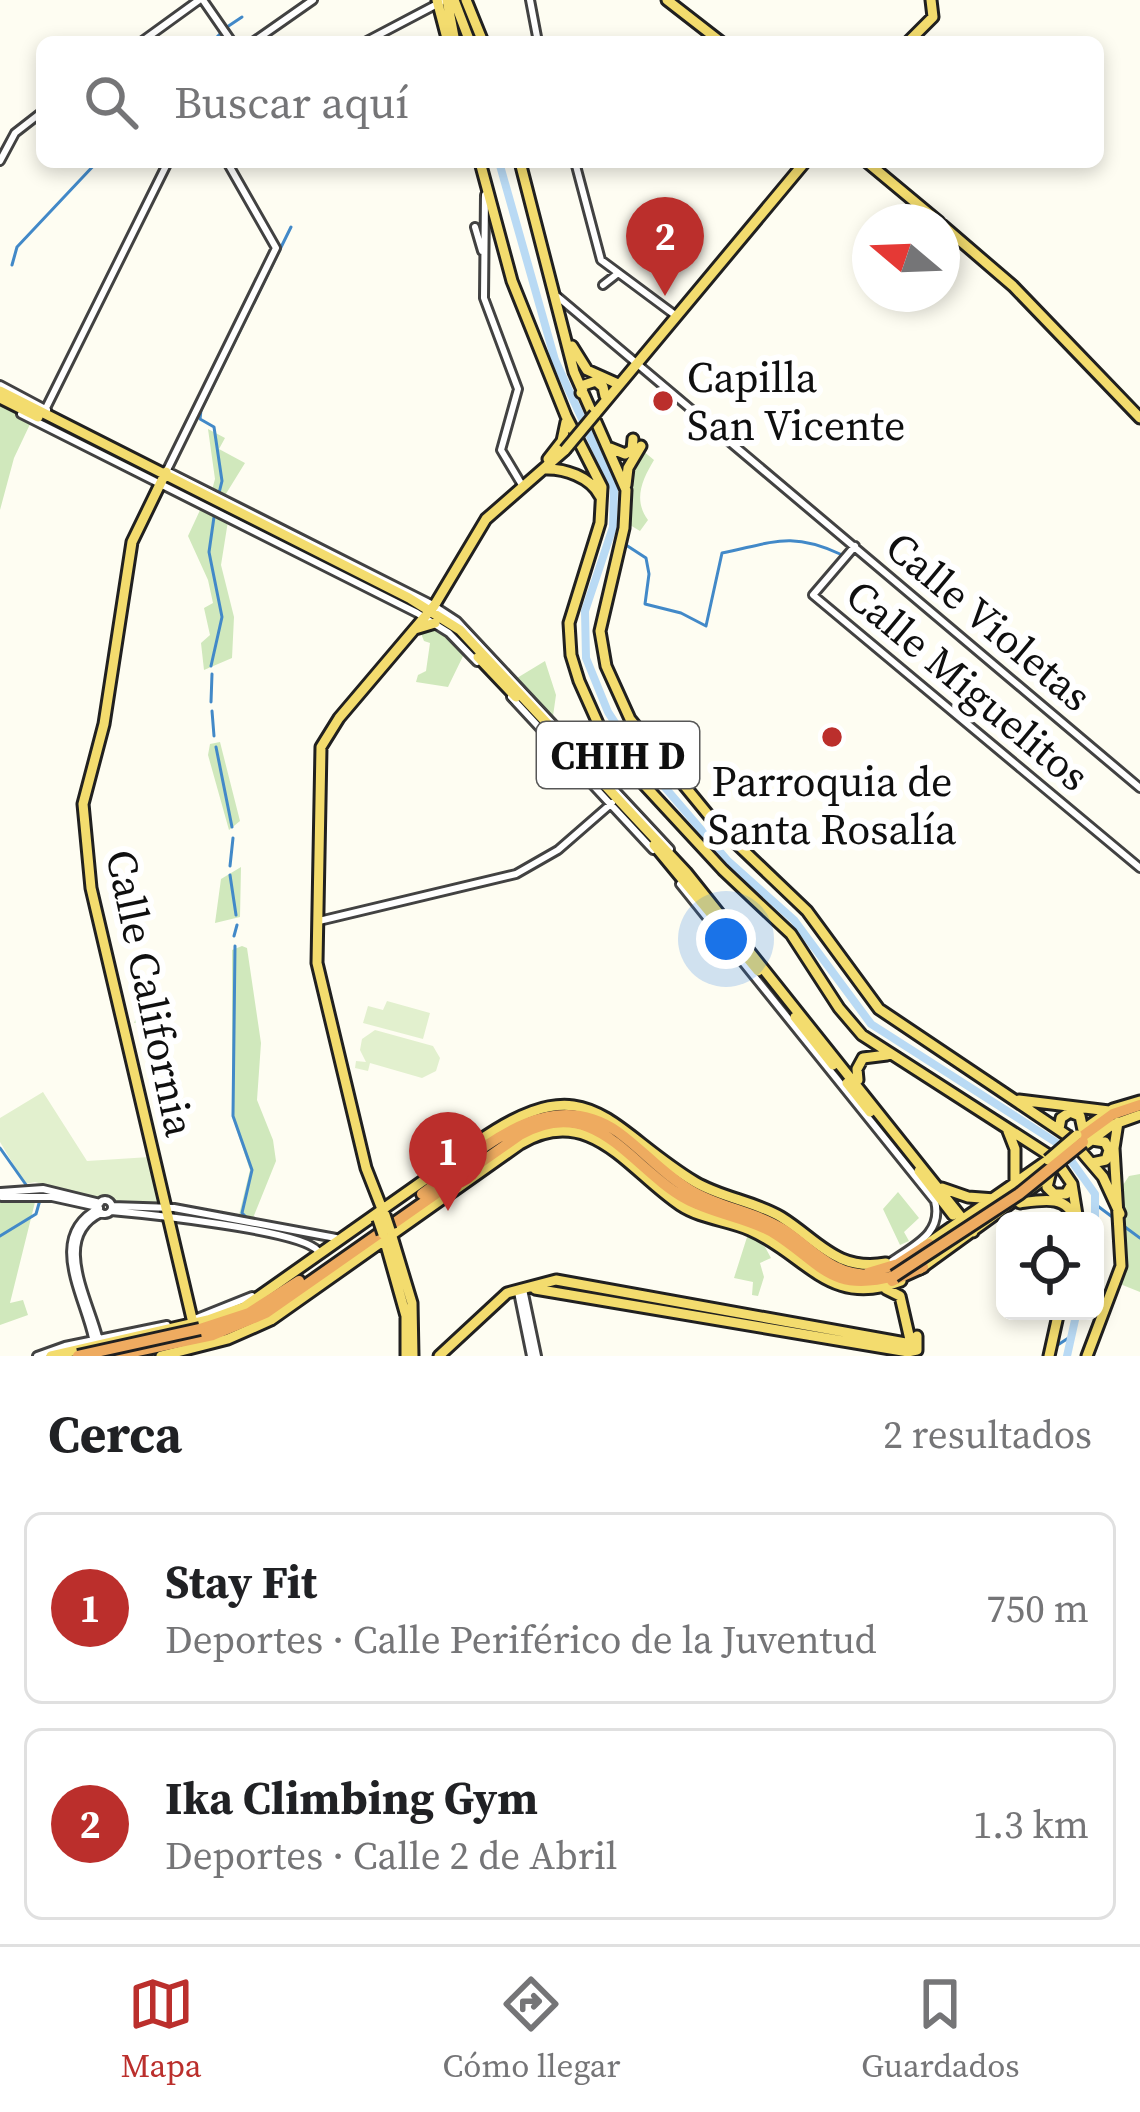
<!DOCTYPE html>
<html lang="es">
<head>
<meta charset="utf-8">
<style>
	body { margin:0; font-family:"Source Serif 4",serif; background:#f6f6f6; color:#202124 }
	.controls { position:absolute; right:36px; bottom:36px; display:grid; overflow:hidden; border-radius:18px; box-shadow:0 6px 18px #0003 }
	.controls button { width:108px; height:108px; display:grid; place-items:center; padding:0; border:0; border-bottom:3px solid #e0e0e0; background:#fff; color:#202124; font:60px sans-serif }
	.compass { position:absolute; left:852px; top:204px; width:108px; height:108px; border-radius:50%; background:#fff; box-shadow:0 6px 18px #0003; rotate:289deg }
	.you { position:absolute; left:726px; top:939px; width:42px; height:42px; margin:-30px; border:9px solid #fff; border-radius:50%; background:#1a73e8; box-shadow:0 0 0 18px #1a73e833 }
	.badge { display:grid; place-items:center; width:78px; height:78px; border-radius:50%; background:#bb2f2c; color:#fff; font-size:39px; font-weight:700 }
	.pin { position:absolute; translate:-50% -99px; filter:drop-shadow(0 3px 6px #0008) }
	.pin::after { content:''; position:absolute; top:63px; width:42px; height:36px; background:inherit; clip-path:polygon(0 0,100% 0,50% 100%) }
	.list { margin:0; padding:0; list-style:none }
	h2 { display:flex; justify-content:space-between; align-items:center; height:156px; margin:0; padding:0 48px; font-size:51px }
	h2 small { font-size:39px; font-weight:400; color:#757577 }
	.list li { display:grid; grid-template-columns:78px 1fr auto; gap:36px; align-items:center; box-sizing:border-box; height:192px; margin:0 24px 24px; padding:0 24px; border:3px solid #e0e0e0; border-radius:18px }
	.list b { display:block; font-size:45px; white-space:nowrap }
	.list p { margin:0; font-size:39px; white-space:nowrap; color:#757577 }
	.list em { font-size:39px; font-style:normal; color:#757577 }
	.icon { flex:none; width:66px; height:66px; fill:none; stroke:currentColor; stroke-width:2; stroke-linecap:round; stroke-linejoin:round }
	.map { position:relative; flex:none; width:1140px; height:1356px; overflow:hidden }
	.search { position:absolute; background:#fff; box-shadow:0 6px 18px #0003; left:36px; right:36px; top:36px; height:132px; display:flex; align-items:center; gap:30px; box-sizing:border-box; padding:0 42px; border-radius:18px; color:#757577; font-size:45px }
	.sheet { height:588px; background:#fff }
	nav { display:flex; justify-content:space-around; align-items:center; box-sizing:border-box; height:168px; border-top:3px solid #e0e0e0; background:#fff; font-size:33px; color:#757577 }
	nav a { display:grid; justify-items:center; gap:6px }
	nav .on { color:#bb2f2c }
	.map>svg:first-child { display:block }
	.green { fill:#d0e8bc }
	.pitch { fill:#e2f0ce }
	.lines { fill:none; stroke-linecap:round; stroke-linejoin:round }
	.stream { stroke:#4289c8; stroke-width:3 }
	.river { stroke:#b9daf4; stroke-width:8 }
	.minor-casing { stroke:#424242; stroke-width:12 }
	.major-casing { stroke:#202020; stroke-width:15 }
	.highway-casing { stroke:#202020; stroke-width:16 }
	.minor { stroke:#fff; stroke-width:6 }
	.major { stroke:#f3dc6e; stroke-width:9 }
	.highway { stroke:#eeab60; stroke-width:10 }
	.major-bridge-casing { stroke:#202020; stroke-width:15; stroke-linecap:butt }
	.highway-bridge-casing { stroke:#202020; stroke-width:16; stroke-linecap:butt }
	.major-bridge { stroke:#f3dc6e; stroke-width:9 }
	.highway-bridge { stroke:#eeab60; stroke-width:10 }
	.poi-dot { fill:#bb2f2c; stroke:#fff; stroke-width:4.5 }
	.labels { text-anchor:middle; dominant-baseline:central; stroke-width:12; stroke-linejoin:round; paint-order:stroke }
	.shield { fill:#fff; stroke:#575757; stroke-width:3 }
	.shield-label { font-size:39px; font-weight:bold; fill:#0f0f0f }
	.poi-label { font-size:42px; fill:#0f0f0f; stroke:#fff; text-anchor:start }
	.street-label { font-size:42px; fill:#0f0f0f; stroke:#fff }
</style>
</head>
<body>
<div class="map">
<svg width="1140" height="1356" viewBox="0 0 1140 1356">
	<rect width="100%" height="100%" fill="#fefdf2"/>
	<path class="green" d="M0,404l32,16 -18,38 -14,52z
		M208,429l17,9 -6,11 26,14 -21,34 -12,-7 3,-11z
		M642,450l12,10c-12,20 -21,40 -6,60l-8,11 -10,-6v-56z
		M201,508l27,13 -7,44 13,52 -2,41 -28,12 -3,-27 9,-8 -6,-27 9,-5 -5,-23 -20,-44z
		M435,627l30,25 -17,35 -32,-5 2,-7 8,-4 4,-28 -6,-2 -4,-10z
		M545,661l11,34 -3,21 -36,-38z
		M220,742l20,79 -11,9 -21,-75 2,-11z
		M241,867l-1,50 -25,6 6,-44z
		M242,946l5,2 14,95 -4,57 16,40 3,21 -23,57 -14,-3 11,-45 -18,-54v-166z
		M144,999l24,4 2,39 -12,3 -7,-24 -17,2z
		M1140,1174v118l-20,-8 7,-29 -8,-64 10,-15z
		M35,1189l2,5 -27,109 13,-3 5,15 -28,10v-126l17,-8 1,4 11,-1v-4z
		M898,1192l21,26 -15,14 5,9 -9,4 -17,-36z
		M748,1234l17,13 6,11 -11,5 4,14 -6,19 -6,-1 1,-13 -19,-4z"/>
	<path class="pitch" d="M387,1001l43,12 -7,26 -60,-16 5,-17 15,4z
		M375,1030l58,16 7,12 -4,13 -14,7 -52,-15 -2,8 -13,-3 1,-7 10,1 -6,-12 2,-11z
		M43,1092l44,69 63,-4 11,48 -47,-2 -79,-21 -10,2 -25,-42v-24z"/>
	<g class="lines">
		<path class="stream" d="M227,27l15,-10
			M212,42l10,-10
			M12,265l5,-18 80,-85
			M219,493l3,-12 -8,-54 -14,-8 1,-9 90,-183
			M626,545l20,13 3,16 -4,30 36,9 25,13 16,-73c50,-10 68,-22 118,1
			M211,666l11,-49 -13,-65 5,-35
			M211,702l1,-28
			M212,711l2,25
			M216,747l16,80
			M230,866l3,-28
			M230,875l6,40
			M234,936l3,-11
			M235,946l-2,170 19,54 -10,43 4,4
			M0,1148l29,41
			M1095,1204l20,15
			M1125,1227l15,11
			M0,1236l36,-22 4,-14
			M1053,1348l17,-11"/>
		<path class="river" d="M499,162l56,198 59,129 -1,38 -28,84 1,47 22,54 24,37 96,112 66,59 77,104 189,121 35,49v38
			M1067,1356l10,-45"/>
		<defs>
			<path id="minor" d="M203,0l29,42
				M530,0l8,42
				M141,42l58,-42
				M253,42l60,-42
				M365,42l76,-40
				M0,161l15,-28 27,-21
				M575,162l26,98 74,55
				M485,195l-1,103 34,91 -17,61 21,35
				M475,227l7,24
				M603,285l14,-11
				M558,297l582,491
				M0,385l47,25
				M45,410l123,-248
				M21,414l396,199 32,20 28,29
				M167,470l109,-222 -49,-86
				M171,473l260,131 26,17 213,228
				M855,546l-42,49 327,273
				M511,697l142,153
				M680,884l255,317c8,32 -20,44 -43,60
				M319,921l197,-47 42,-24 54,-47
				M1,1192l42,-3 57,14
				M2,1197h50l41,9
				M98 1207a7 7 0 1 1 14 0a7 7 0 1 1-14 0Z
				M112,1206l62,2 162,30
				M111,1211c34,3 190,19 207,40
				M523,1289l14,67
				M518,1292l13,64
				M192,1320l60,-24
				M98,1337c-10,-39 -46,-101 3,-124
				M93,1338c-10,-45 -47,-102 6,-130
				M37,1356l28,-10 102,-21"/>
			<path id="major" d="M437,0l11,42
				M447,0l8,42
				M454,0l16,42
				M466,0l17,42
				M667,0l54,42
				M908,42l25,-25 -2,-17
				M480,162l32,119 54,135 36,71 -2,36 -31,100 2,32 8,26 21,47 25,36 98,106 68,64 48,74 23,27 193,124 17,25 6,37
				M520,162l54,210 52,118 -2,38 -24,103 6,35 24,53 85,104 92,88 72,98 189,127 35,41 17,37
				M867,162l72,60
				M942,225l71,61 127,132
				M572,346l15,24 29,13
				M0,391l409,207 51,32 226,242 287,360
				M581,393l3,-8 12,-4 7,6 2,9
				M0,398l38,19
				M595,414l210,-252
				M610,448l15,6 7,-4 1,-11
				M548,459l14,-18 4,-19
				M544,469c20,-1 47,8 56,27
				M166,472l-34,70 -28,182 -21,80 8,84 102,435
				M626,485l2,-17 13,-22
				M415,629l20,-6
				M478,657l38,40
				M654,845l104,126
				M795,1017l38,48
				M858,1080l-1,-11 6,-11 24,-3
				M847,1083l23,29
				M1019,1100l90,11
				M1087,1127l26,-18 27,-8
				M1059,1129l2,-11 9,-6 10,4 3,14
				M1008,1131l7,18v35
				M1092,1140l13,2 4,8 -3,10 -14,3
				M477,1142c113,-79 129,-14 218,40 27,16 59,19 86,35 37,23 56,55 105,46
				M1085,1145l27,-20 28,-10
				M919,1171l34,44
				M1050,1175l-3,12 7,7h12l6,-10
				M942,1188l26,9 27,2
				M1020,1203c21,-3 49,-9 55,18
				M384,1214l-18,-46 -49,-205 4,-216 18,-29 95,-112 52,-87 79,-69
				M390,1230l22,73 1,53
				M384,1238l22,78v40
				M923,1247l125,-87
				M920,1269l127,-92
				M535,1289l373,63 9,-2v-14
				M51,1356l157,-36 36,-13 220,-155
				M161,1356l67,-17 43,-19 249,-176c70,-42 109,27 160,61 21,14 47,15 70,25 57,25 79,79 151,51
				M439,1356l68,-63 49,-13 355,64 -11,-48 -14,-7
				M1049,1356l10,-45
				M1087,1356l34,-90 -7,-118 4,-26"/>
			<path id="highway" d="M1080,1138l33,-24 27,-9
				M462,1153l20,-10
				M422,1194c55,-40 124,-112 196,-62 25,18 45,42 72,58 29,18 64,21 94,40 31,21 47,45 88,45
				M868,1273l30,-9 31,-20
				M892,1281l31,-14
				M200,1329l49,-16 50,-32
				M114,1356l99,-21 53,-22 254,-178c76,-43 110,33 166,64 27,15 59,18 86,33 48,29 57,62 122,44"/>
		</defs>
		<use href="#minor" class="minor-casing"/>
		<use href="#major" class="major-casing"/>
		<use href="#highway" class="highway-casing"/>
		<use href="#minor" class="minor"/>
		<use href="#major" class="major"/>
		<use href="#highway" class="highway"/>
		<defs>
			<path id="major-bridge" d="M565,450l30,-36
				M1048,1160l29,-25
				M385,1215l5,15
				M378,1219l5,15"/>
			<path id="highway-bridge" d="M894,1276l125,-82 64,-52
				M78,1356l122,-27"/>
		</defs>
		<use href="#major-bridge" class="major-bridge-casing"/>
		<use href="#highway-bridge" class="highway-bridge-casing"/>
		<use href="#major-bridge" class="major-bridge"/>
		<use href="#highway-bridge" class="highway-bridge"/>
	</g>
	<g class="poi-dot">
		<circle cx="663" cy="401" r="12"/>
		<circle cx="832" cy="737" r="12"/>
	</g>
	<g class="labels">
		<rect class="shield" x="537" y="722" width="162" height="66" rx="9"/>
		<g class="shield-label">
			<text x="618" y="755">CHIH D</text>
		</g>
		<g class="poi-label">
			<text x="687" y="377">Capilla<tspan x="687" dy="48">San Vicente</tspan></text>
			<text x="832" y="781" text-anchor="middle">Parroquia de<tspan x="832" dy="48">Santa Rosalía</tspan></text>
		</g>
		<g class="street-label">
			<text transform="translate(989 621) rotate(40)">Calle Violetas</text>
			<text transform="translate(968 685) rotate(40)">Calle Miguelitos</text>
			<text transform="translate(151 993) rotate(78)">Calle California</text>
		</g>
	</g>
</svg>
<div class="controls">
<button><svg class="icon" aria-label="locate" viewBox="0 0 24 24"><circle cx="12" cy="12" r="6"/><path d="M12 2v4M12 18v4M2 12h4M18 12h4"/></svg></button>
</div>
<svg class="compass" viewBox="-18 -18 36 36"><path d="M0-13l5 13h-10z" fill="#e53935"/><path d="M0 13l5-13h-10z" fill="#757577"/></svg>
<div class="you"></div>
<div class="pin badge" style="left:448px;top:1211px">1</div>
<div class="pin badge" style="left:665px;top:296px">2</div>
<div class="search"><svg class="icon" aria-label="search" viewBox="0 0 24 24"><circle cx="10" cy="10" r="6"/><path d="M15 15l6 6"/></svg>Buscar aquí</div>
</div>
<section class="sheet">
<h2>Cerca<small>2 resultados</small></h2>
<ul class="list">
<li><span class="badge">1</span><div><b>Stay Fit</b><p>Deportes · Calle Periférico de la Juventud</p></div><em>750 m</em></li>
<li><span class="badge">2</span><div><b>Ika Climbing Gym</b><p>Deportes · Calle 2 de Abril</p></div><em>1.3 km</em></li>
</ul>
</section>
<nav>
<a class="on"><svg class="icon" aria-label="map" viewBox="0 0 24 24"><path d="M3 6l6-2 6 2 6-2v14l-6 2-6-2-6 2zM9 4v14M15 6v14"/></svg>Mapa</a>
<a><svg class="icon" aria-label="directions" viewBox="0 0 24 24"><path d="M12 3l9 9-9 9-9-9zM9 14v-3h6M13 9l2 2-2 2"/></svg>Cómo llegar</a>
<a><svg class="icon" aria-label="saved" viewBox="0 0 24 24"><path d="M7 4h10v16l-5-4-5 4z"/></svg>Guardados</a>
</nav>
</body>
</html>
